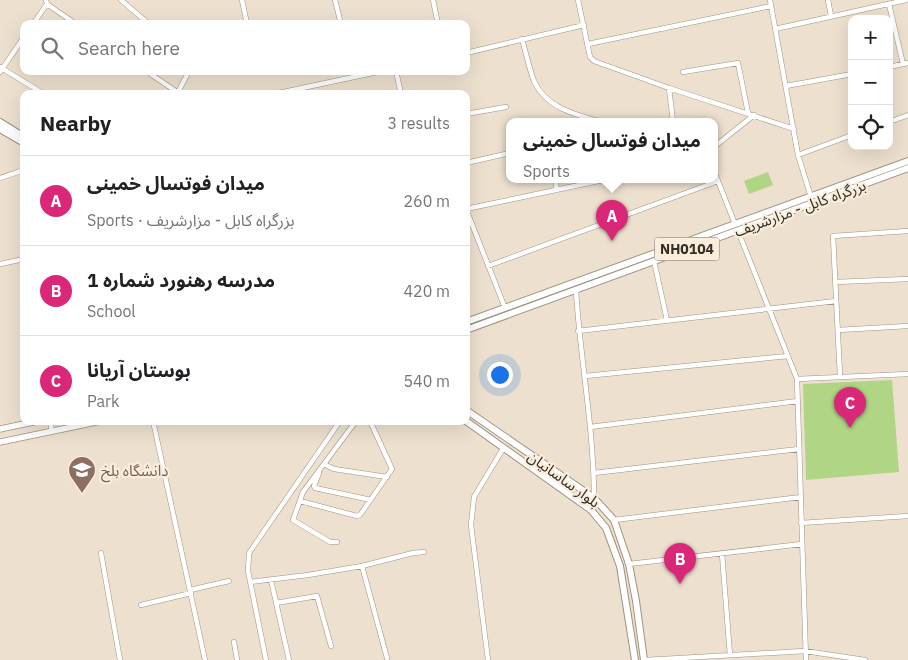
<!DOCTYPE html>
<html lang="en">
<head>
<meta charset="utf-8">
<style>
	body { margin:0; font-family:"IBM Plex Sans","Noto Sans Arabic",sans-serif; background:#f2f2f2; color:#202124 }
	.controls { position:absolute; right:15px; top:15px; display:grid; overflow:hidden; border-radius:10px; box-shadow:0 5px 20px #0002 }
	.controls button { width:45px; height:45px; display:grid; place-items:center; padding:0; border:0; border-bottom:1px solid #e0e0e0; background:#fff; color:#202124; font:25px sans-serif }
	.you { position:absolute; left:499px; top:374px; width:18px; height:18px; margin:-12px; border:4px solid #fff; border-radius:50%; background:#1a73e8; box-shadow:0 0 0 8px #1a73e833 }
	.badge { display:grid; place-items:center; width:32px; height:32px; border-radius:50%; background:#db2777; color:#fff; font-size:16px; font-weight:700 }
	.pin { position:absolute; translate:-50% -41px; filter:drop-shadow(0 1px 2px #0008) }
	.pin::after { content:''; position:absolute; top:26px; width:18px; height:15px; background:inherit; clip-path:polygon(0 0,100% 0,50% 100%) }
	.popup { position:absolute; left:506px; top:118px; width:212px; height:65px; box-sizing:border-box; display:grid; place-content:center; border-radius:10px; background:#fff; filter:drop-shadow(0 1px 4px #0005); font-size:16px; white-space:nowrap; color:#757577 }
	.popup b { font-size:19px; color:#202124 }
	.popup::after { content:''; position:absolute; left:50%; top:100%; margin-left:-10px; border:10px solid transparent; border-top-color:#fff }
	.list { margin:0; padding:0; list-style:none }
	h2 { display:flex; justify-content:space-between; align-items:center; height:65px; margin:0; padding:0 20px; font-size:21px }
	h2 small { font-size:16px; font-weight:400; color:#757577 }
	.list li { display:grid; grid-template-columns:32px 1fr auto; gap:15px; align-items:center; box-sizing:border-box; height:90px; padding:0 20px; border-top:1px solid #e0e0e0 }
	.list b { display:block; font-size:19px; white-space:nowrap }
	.list p { margin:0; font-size:16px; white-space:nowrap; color:#757577 }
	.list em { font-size:16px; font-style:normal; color:#757577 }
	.icon { flex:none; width:28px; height:28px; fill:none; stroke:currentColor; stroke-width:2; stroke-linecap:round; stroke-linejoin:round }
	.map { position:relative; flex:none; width:908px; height:660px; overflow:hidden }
	.search { position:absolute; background:#fff; box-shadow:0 5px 20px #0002; left:20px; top:20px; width:450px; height:55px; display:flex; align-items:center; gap:12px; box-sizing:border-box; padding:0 18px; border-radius:10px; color:#757577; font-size:19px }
	.panel { position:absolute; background:#fff; box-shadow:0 5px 20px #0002; left:20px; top:90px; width:450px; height:335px; border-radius:10px }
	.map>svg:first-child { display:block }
	.green { fill:#b0d685 }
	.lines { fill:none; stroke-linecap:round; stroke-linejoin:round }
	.minor-casing { stroke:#9f9383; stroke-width:5.5 }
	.major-casing { stroke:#9f9383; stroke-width:7 }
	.highway-casing { stroke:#9f9383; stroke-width:8 }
	.minor { stroke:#fff; stroke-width:4.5 }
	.major { stroke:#fff; stroke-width:5.5 }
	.highway { stroke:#fff; stroke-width:6 }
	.labels { text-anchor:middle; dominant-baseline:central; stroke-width:4.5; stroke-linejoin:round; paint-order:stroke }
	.shield { fill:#faeddb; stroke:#6f675e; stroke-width:1 }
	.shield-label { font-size:14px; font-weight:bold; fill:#332e28 }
	.street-label { font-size:15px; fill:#332e28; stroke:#faeddb }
	.education-label { font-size:15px; fill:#785e54; stroke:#faeddb; text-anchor:start }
</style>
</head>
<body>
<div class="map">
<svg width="908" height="660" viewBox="0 0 908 660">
	<rect width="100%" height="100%" fill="#ede0ce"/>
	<path class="green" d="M768,172l5,13 -24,9 -5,-13z
		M892,380l7,92 -93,8 -3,-96z"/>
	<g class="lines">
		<defs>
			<path id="minor" d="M46,0l1,4 29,20
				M121,0l28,24
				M242,0l5,24
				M335,0l6,24
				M433,0l5,24
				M578,0l12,57 4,4 75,27 125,41
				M770,0l28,155 13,42
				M828,0l3,16
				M889,4l14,60
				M33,24l14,-20
				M775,29l131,-29
				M522,39c4,14 7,29 12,42 12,27 42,34 68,41
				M588,44l183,-38
				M466,53l118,-28
				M0,67l44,27
				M889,67l19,-4
				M146,71l34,23
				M396,71l5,23
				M0,72l24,-35
				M683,72l55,-9 10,50
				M786,86l66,-12
				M669,88l4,34
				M177,94l12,-23
				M274,94l108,-23
				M466,114l40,-7
				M889,122l19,-7
				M714,147l40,-32
				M798,155l54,-20
				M466,163l44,-10
				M714,171l21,53
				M0,178l24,-8
				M555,180l2,10
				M466,209l137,-29
				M466,209l39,99
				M738,231l59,148 9,281
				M654,261l13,59
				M0,264l24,-5
				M488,266l230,-85
				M836,282l72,-3
				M576,290c4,69 18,138 18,208
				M838,330l70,-4
				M578,331l258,-30
				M585,376l203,-20
				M840,376l-7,-140 75,-5
				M797,379l111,-5
				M50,421l2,10
				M153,421l52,239
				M590,427l208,-26
				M324,464l10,5 53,8
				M319,473l-5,13 1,2 56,12
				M594,473l205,-24
				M300,501l57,15 3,-1 32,-46 -22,-48
				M614,520l187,-23
				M801,523l107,-7
				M337,542h-7l-37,-22 10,-28 53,-71
				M101,553l19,107
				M722,554l8,101
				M629,564l173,-20
				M362,566l51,-13 11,-1
				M271,580l18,80
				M250,582l58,-7 54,-9 25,92
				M190,590l39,-9
				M276,603l41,-7 14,50
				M141,605l50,-12
				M234,642l3,18
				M266,660l-18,-89 1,-18 91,-132
				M488,660l-17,-135 3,-28 30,-50
				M646,660l159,-9 60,9"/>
			<path id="major" d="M0,429l38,-8
				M0,442l101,-21"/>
			<path id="highway" d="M0,122l24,15
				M0,129l24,14
				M466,322l442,-161
				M466,330l442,-162
				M466,410l128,88 20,22 15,44 7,37 8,59
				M466,421l125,89 15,18 14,38 15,94"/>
		</defs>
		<use href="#minor" class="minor-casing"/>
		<use href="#major" class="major-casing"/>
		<use href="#highway" class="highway-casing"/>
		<use href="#minor" class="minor"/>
		<use href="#major" class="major"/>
		<use href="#highway" class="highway"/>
	</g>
	<defs>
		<symbol id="university-pin" viewBox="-11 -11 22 30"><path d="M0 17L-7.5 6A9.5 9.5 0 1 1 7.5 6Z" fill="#8d6e63" stroke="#faeddb"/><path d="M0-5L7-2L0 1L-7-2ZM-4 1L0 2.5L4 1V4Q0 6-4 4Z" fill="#fff"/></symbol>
	</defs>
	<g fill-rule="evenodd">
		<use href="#university-pin" x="66" y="454" width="32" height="43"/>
	</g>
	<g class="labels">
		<rect class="shield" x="654.5" y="237.5" width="65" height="23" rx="4"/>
		<g class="shield-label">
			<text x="687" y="249">NH0104</text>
		</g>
		<g class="street-label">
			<text transform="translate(800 208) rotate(-20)">بزرگراه کابل - مزارشریف</text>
			<text transform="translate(564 479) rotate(36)">بلوار ساسانیان</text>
		</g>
		<g class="education-label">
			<text x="101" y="470">دانشگاه بلخ</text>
		</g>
	</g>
</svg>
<div class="controls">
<button>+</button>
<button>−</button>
<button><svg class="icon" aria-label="locate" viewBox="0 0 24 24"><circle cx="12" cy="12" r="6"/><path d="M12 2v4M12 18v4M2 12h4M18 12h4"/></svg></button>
</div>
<div class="you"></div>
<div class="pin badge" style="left:612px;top:241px">A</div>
<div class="popup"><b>میدان فوتسال خمینی</b>Sports</div>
<div class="pin badge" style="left:680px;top:584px">B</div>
<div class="pin badge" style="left:850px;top:428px">C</div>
<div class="search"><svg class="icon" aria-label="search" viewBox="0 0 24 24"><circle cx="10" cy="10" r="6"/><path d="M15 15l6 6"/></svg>Search here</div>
<section class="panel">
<h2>Nearby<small>3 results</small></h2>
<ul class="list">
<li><span class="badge">A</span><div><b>میدان فوتسال خمینی</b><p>Sports · بزرگراه کابل - مزارشریف</p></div><em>260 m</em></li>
<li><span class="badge">B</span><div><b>مدرسه رهنورد شماره 1</b><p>School</p></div><em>420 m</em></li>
<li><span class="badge">C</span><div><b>بوستان آریانا</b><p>Park</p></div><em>540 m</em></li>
</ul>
</section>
</div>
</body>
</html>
